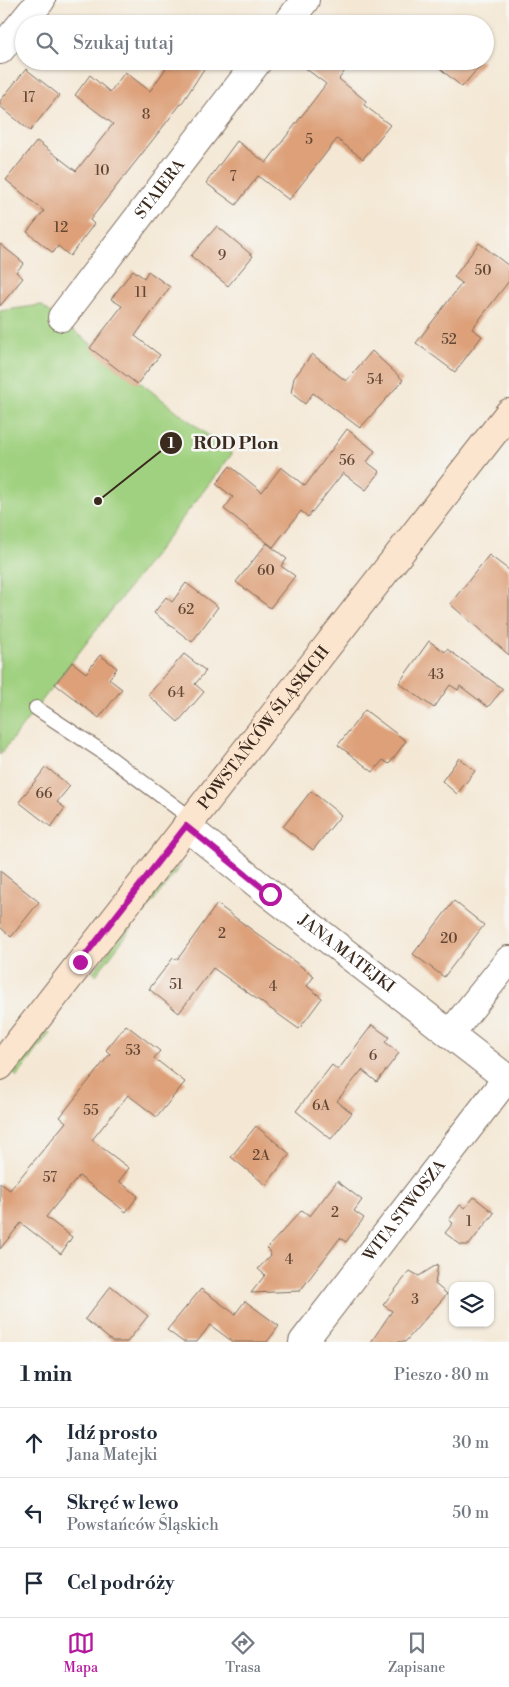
<!DOCTYPE html>
<html lang="pl">
<head>
<meta charset="utf-8">
<style>
	body { margin:0; font-family:"Libre Bodoni",serif; background:#f6f6f7; color:#1f2937 }
	.controls { position:absolute; right:15px; bottom:15px; display:grid; overflow:hidden; border-radius:10px; box-shadow:0 1px 4px #0004 }
	.controls button { width:45px; height:45px; display:grid; place-items:center; padding:0; border:0; border-bottom:1px solid #e0e1e3; background:#fff; color:#1f2937; font:25px sans-serif }
	.stop { position:absolute; width:15px; height:15px; margin:-11px; border:4px solid #b5179e; border-radius:50%; background:#fff }
	.stop.end { background:#b5179e; border-color:#fff; box-shadow:0 1px 5px #0008 }
	.list { margin:0; padding:0; list-style:none }
	h2 { display:flex; justify-content:space-between; align-items:center; height:65px; margin:0; padding:0 20px; font-size:21px }
	h2 small { font-size:16px; font-weight:400; color:#747a83 }
	.list li { display:grid; grid-template-columns:32px 1fr auto; gap:15px; align-items:center; box-sizing:border-box; height:70px; padding:0 20px; border-top:1px solid #e0e1e3 }
	.list b { display:block; font-size:19px; white-space:nowrap }
	.list p { margin:0; font-size:16px; white-space:nowrap; color:#747a83 }
	.list em { font-size:16px; font-style:normal; color:#747a83 }
	.icon { flex:none; width:28px; height:28px; fill:none; stroke:currentColor; stroke-width:2; stroke-linecap:round; stroke-linejoin:round }
	.map { position:relative; flex:none; width:509px; height:1342px; overflow:hidden }
	.search { position:absolute; background:#fff; box-shadow:0 1px 4px #0004; left:15px; right:15px; top:15px; height:55px; display:flex; align-items:center; gap:12px; box-sizing:border-box; padding:0 18px; border-radius:28px; color:#747a83; font-size:19px }
	.sheet { height:275px; background:#fff }
	nav { display:flex; justify-content:space-around; align-items:center; box-sizing:border-box; height:70px; border-top:1px solid #e0e1e3; background:#fff; font-size:14px; color:#747a83 }
	nav a { display:grid; justify-items:center; gap:2px }
	nav .on { color:#b5179e }
	.map>svg:first-child { display:block }
	.green { fill:#a0d180; stroke:#6e7e4f }
	.building { fill:#dda079 }
	.lines { fill:none; stroke-linecap:round; stroke-linejoin:round }
	.lane-casing { stroke:#7c6c5e; stroke-width:16 }
	.street-casing { stroke:#7c6c5e; stroke-width:30 }
	.secondary-casing { stroke:#7c6c5e; stroke-width:30 }
	.lane { stroke:#fff; stroke-width:14 }
	.street { stroke:#fff; stroke-width:28 }
	.secondary { stroke:#fce5cf; stroke-width:28 }
	.route { stroke:#b5179e; stroke-width:6 }
	.labels { text-anchor:middle; dominant-baseline:central; stroke-width:5; stroke-linejoin:round; paint-order:stroke }
	.number-label { font-size:14px; fill:#644835 }
	.street-label { font-size:16px; fill:#3b2a1e; stroke:#f6f6f2 }
	.leader { fill:none; stroke:#3b2a1e; stroke-width:2 }
	.callout-dot { fill:#3b2a1e; stroke:#f6f6f2; stroke-width:2 }
	.mark-label { font-size:15px; text-anchor:middle; font-weight:bold; fill:#fff }
	.callout-label { font-size:18px; text-anchor:middle; font-weight:bold; fill:#3b2a1e; stroke:#f6f6f2; stroke-width:5; stroke-linejoin:round; paint-order:stroke }
</style>
</head>
<body>
<div class="map">
<svg width="509" height="1342" viewBox="0 0 509 1342">
	<rect width="100%" height="100%" fill="#f6f6f2"/>
	<filter id="ink" filterUnits="userSpaceOnUse"><feTurbulence type="fractalNoise" baseFrequency=".02" numOctaves="2"/><feDisplacementMap in="SourceGraphic" scale="10" xChannelSelector="R" yChannelSelector="G"/><feConvolveMatrix kernelMatrix="1 2 1 2 8 2 1 2 1" color-interpolation-filters="sRGB"/></filter>
	<filter id="wash" filterUnits="userSpaceOnUse"><feTurbulence type="fractalNoise" baseFrequency=".0096" numOctaves="4" result="noise"/><feDisplacementMap in="SourceGraphic" scale="20" xChannelSelector="R" yChannelSelector="G"/><feGaussianBlur stdDeviation="1.12" result="paint"/><feColorMatrix in="noise" values="0 0 0 0 0 0 0 0 0 0 0 0 0 0 0 0 0 1.4 0 .05"/><feComposite in="paint" operator="in"/></filter>
	<g filter="url(#wash)">
		<rect width="100%" height="100%" fill="#f4e8d5"/>
		<path class="green" d="M41,305l191,149 -232,301v-444z
			M181,865l-39,51 -4,-2 30,-39z
			M129,925l3,3 -36,47 -3,-3z
			M47,1031l3,2 -33,44 -3,-3z"/>
		<g id="blocks">
			<path class="building" d="M171,61h38l-25,39 -94,120 4,4 -24,32 -12,-10 -5,7 -26,-21 17,-21 -38,-31 31,-39 39,30 37,-47 -38,-29 15,-20 20,17 15,-20 25,19z
				M296,61h56l-13,18 27,22 -2,4 26,20 -27,34 -26,-20 -48,61 -31,-24 -22,29 -30,-22 31,-42 29,22 60,-79z
				M431,61h53l-22,26z
				M26,69l33,26 -29,36 -30,-25v-5z
				M217,226l36,30 -25,30 -37,-30z
				M479,243l30,23v15l-37,48 10,7 -27,36 -39,-29 46,-60 -8,-6z
				M0,244l24,19 -8,9 7,6 -23,28z
				M133,270l11,8 4,-7 22,16 -35,49 25,19 -23,29 -47,-36 32,-42 -11,-7z
				M372,351l31,29 -43,48 -47,-35 -8,11 -14,-11 3,-15 18,-24 34,27z
				M347,429l28,22 -8,11 13,10 -14,18 -23,-17 -35,44 -7,-6 -28,36 -49,-38 9,-12 -17,-13 14,-18 32,26 19,-25 24,19z
				M267,543l20,16 -6,7 14,10 -25,32 -34,-26z
				M489,555l20,15v85l-59,-51z
				M186,583l32,24 -26,35 -38,-29 12,-16 6,5z
				M429,641l16,11 2,-3 56,40 -15,18 -28,-21 -2,4 -8,-5 -16,23 -35,-25z
				M184,654l22,17 -11,13 9,8 -26,30 -30,-27z
				M100,655l17,13 -8,11 13,10 -23,29 -44,-34 17,-22 14,11z
				M365,710l41,31 -17,23 -6,-4 -10,12 -35,-27z
				M459,758l16,13 -18,23 -15,-13z
				M46,767l24,19 -13,16 8,6 -14,19 -32,-25z
				M311,791l30,24 -28,35 -30,-23z
				M0,871l39,31 -28,35 -11,-10z
				M454,901l30,24 -40,52 -31,-23z
				M217,904l97,72 -7,10 15,12 -23,31 -86,-61 -34,45 -30,-24 24,-31 4,2z
				M126,1025l34,26 -6,7 31,24 -28,35 -29,-22 -36,45 37,28 -10,13 19,15 -12,16 -47,-36 -33,41 26,20 -11,17 -40,-31 -21,26v-66l10,7 56,-68 -6,-5 50,-63 -4,-4z
				M372,1025l17,12 -4,5 14,11 -22,29 -15,-12 -25,31 15,12 -21,26 -35,-28 36,-46 6,5z
				M256,1126l34,28 -24,31 -35,-28z
				M337,1181l25,19 -8,11 10,7 -18,24 -6,-4 -40,53 -49,2 14,-18 -7,-6 13,-14 -4,-7 35,-38 8,6z
				M474,1197l20,16 -25,32h-8l-16,-12 8,-10 -4,-3 11,-15 5,3z
				M438,1264l-3,20 12,10 -42,48h-34l21,-31 -9,-6 27,-34 9,5z
				M111,1286l37,30 -21,26h-14l-28,-23z
				M201,1289l34,25 10,-13 34,25 -12,16h-34l-23,-17 -13,17h-14l-16,-12z"/>
		</g>
	</g>
	<g filter="url(#ink)">
		<use href="#blocks" fill-opacity="0" stroke="#7c6c5e" stroke-width="1"/>
		<g class="lines">
			<defs>
				<path id="lane" d="M36,708l65,43 91,68"/>
				<g id="street">
					<path d="M287,24l18,-24"/>
					<path d="M0,50l41,-50"/>
					<path id="s1" d="M62,317l196,-256"/>
					<path id="s2" d="M186,826l84,68 239,186"/>
					<path d="M450,1034l59,-74"/>
					<path id="s3" d="M303,1342l204,-264"/>
				</g>
				<g id="secondary">
					<path id="s4" d="M0,1066l509,-653"/>
				</g>
			</defs>
			<use href="#lane" class="lane-casing"/>
			<use href="#street" class="street-casing"/>
			<use href="#secondary" class="secondary-casing"/>
			<use href="#lane" class="lane"/>
			<use href="#street" class="street"/>
			<use href="#secondary" class="secondary"/>
		</g>
	</g>
	<g class="lines" filter="url(#ink)">
		<path class="route" d="M80,962l106,-136 84,68"/>
	</g>
	<g class="labels">
		<g class="number-label">
			<text x="29" y="98">17</text>
			<text x="146" y="115">8</text>
			<text x="309" y="140">5</text>
			<text x="102" y="171">10</text>
			<text x="233" y="177">7</text>
			<text x="61" y="228">12</text>
			<text x="222" y="256">9</text>
			<text x="483" y="271">50</text>
			<text x="141" y="293">11</text>
			<text x="449" y="340">52</text>
			<text x="375" y="380">54</text>
			<text x="347" y="461">56</text>
			<text x="266" y="571">60</text>
			<text x="186" y="610">62</text>
			<text x="436" y="675">43</text>
			<text x="176" y="693">64</text>
			<text x="44" y="794">66</text>
			<text x="222" y="934">2</text>
			<text x="449" y="939">20</text>
			<text x="176" y="985">51</text>
			<text x="273" y="987">4</text>
			<text x="133" y="1051">53</text>
			<text x="373" y="1056">6</text>
			<text x="321" y="1106">6A</text>
			<text x="91" y="1111">55</text>
			<text x="261" y="1156">2A</text>
			<text x="50" y="1178">57</text>
			<text x="335" y="1213">2</text>
			<text x="469" y="1222">1</text>
			<text x="289" y="1260">4</text>
			<text x="415" y="1300">3</text>
		</g>
		<g class="street-label">
			<text stroke="none"><textPath href="#s1" startOffset="161">STAIERA</textPath></text>
			<text stroke="none"><textPath href="#s4" startOffset="429">POWSTAŃCÓW ŚLĄSKICH</textPath></text>
			<text stroke="none"><textPath href="#s2" startOffset="205">JANA MATEJKI</textPath></text>
			<text stroke="none"><textPath href="#s3" startOffset="166">WITA STWOSZA</textPath></text>
		</g>
	</g>
	<path class="leader" d="M98 501L171 443"/>
	<g class="callout-dot">
		<circle cx="98" cy="501" r="5"/>
		<circle cx="171" cy="443" r="12"/>
	</g>
	<g class="mark-label">
		<text x="171" y="448">1</text>
	</g>
	<g class="callout-label">
		<text x="236" y="449">ROD Plon</text>
	</g>
</svg>
<div class="controls">
<button><svg class="icon" aria-label="layers" viewBox="0 0 24 24"><path d="M12 4l9 5-9 5-9-5zM3 14l9 5 9-5"/></svg></button>
</div>
<div class="stop" style="left:270px;top:894px"></div>
<div class="stop end" style="left:80px;top:962px"></div>
<div class="search"><svg class="icon" aria-label="search" viewBox="0 0 24 24"><circle cx="10" cy="10" r="6"/><path d="M15 15l6 6"/></svg>Szukaj tutaj</div>
</div>
<section class="sheet">
<h2>1 min<small>Pieszo · 80 m</small></h2>
<ul class="list">
<li><svg class="icon" aria-label="ahead" viewBox="0 0 24 24"><path d="M12 20V5M6 11l6-6 6 6"/></svg><div><b>Idź prosto</b><p>Jana Matejki</p></div><em>30 m</em></li>
<li><svg class="icon" aria-label="left" viewBox="0 0 24 24"><path d="M17 20v-9H6M10 6l-5 5 5 5"/></svg><div><b>Skręć w lewo</b><p>Powstańców Śląskich</p></div><em>50 m</em></li>
<li><svg class="icon" aria-label="arrive" viewBox="0 0 24 24"><path d="M6 21V4h12l-3 4 3 4H6"/></svg><div><b>Cel podróży</b></div></li>
</ul>
</section>
<nav>
<a class="on"><svg class="icon" aria-label="map" viewBox="0 0 24 24"><path d="M3 6l6-2 6 2 6-2v14l-6 2-6-2-6 2zM9 4v14M15 6v14"/></svg>Mapa</a>
<a><svg class="icon" aria-label="directions" viewBox="0 0 24 24"><path d="M12 3l9 9-9 9-9-9zM9 14v-3h6M13 9l2 2-2 2"/></svg>Trasa</a>
<a><svg class="icon" aria-label="saved" viewBox="0 0 24 24"><path d="M7 4h10v16l-5-4-5 4z"/></svg>Zapisane</a>
</nav>
</body>
</html>
